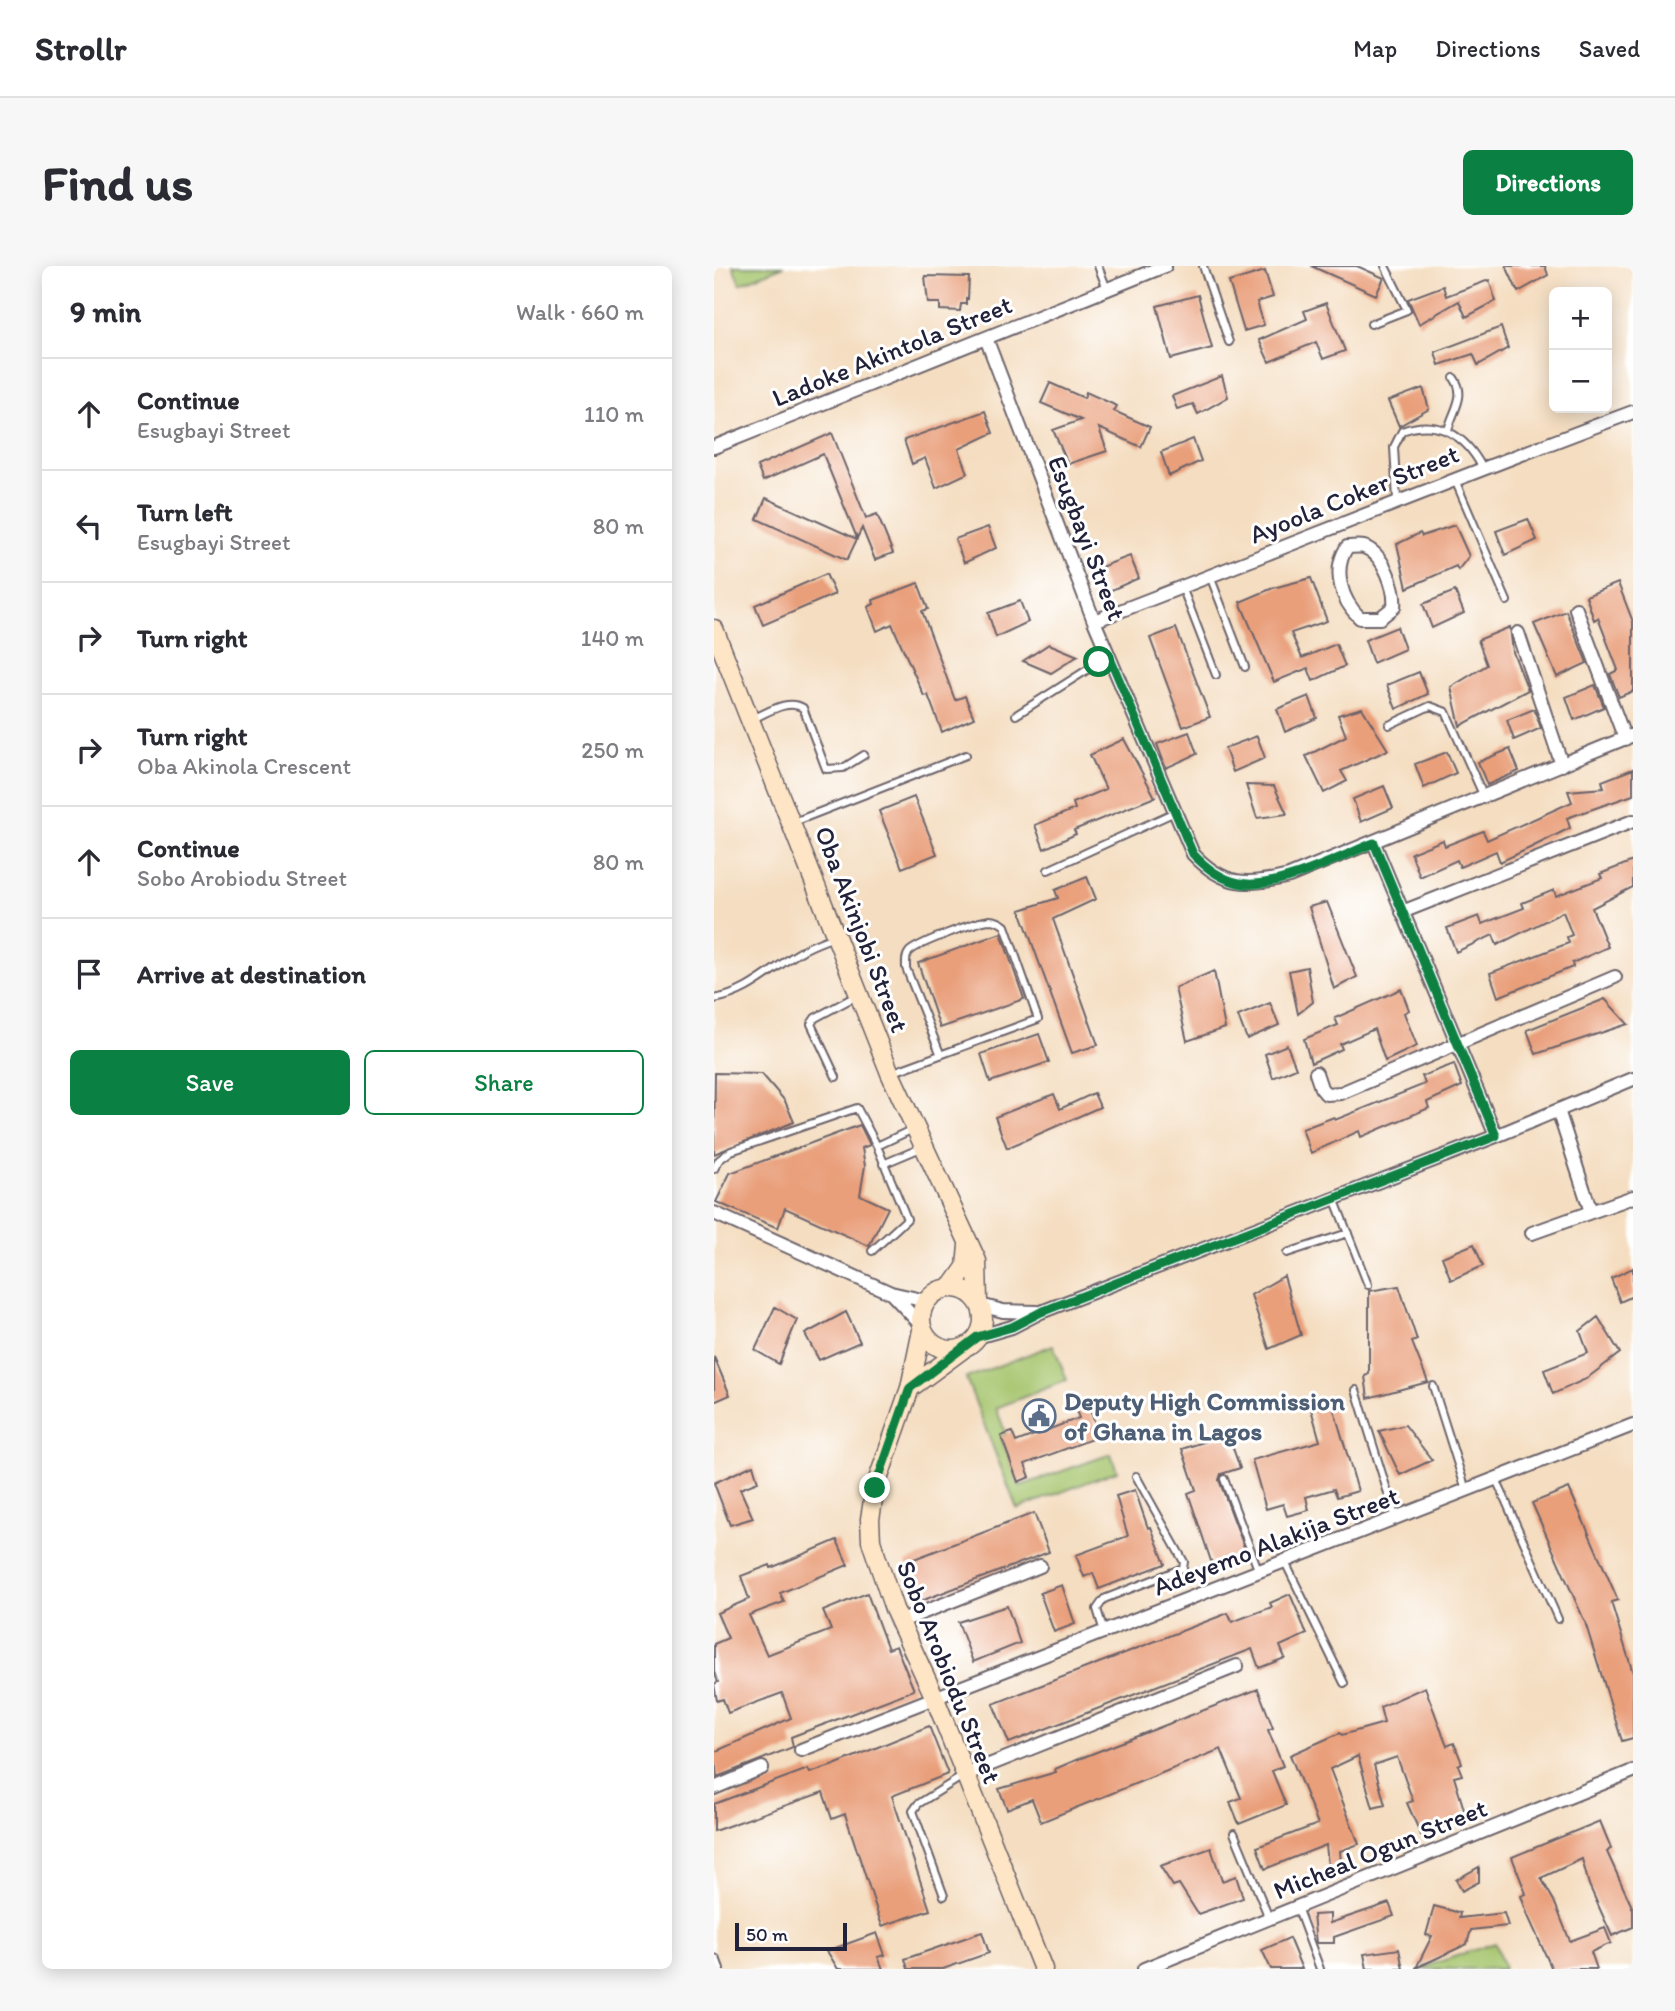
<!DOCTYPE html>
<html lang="en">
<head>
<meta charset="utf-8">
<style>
	body { margin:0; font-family:Itim,sans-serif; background:#f7f7f7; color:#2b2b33 }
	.controls { position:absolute; right:21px; top:21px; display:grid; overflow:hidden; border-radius:10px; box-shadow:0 4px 18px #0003 }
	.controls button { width:63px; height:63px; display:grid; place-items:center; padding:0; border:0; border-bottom:2px solid #e1e1e2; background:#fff; color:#2b2b33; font:35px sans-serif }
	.scale { position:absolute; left:21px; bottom:18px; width:112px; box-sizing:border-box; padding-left:7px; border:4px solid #22223b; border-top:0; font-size:19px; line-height:24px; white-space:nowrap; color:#22223b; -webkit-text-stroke:5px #fff; paint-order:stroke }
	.stop { position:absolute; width:21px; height:21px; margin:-16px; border:5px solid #0b8043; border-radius:50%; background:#fff }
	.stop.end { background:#0b8043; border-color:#fff; box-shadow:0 2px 7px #0008 }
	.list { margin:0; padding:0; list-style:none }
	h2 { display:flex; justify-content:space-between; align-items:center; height:91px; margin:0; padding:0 28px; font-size:30px }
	h2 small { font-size:23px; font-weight:400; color:#7c7c81 }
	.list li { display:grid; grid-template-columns:46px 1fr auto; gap:21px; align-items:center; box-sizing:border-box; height:112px; padding:0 28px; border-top:2px solid #e1e1e2 }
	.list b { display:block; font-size:26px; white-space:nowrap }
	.list p { margin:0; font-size:23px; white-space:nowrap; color:#7c7c81 }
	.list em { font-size:23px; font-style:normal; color:#7c7c81 }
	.actions { display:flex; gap:14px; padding:21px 28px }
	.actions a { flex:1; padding:16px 0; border:2px solid #0b8043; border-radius:10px; text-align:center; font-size:24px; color:#0b8043 }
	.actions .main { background:#0b8043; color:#fff }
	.icon { flex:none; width:38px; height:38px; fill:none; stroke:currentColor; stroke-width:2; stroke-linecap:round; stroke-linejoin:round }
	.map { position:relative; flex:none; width:919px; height:1703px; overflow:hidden; border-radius:10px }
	header { display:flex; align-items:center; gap:42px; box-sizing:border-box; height:98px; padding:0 35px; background:#fff; border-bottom:2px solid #e1e1e2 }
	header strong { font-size:33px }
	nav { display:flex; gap:38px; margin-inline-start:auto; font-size:24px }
	.intro { display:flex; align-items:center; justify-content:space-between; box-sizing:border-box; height:168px; padding:0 42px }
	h1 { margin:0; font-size:49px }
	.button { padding:18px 32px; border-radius:10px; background:#0b8043; color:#fff; font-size:24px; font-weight:700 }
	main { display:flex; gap:42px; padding:0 42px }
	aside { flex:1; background:#fff; border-radius:10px; box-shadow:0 4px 18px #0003 }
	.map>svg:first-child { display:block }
	.green { fill:#a6c56d; stroke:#647454; stroke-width:2 }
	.building { fill:#e99f7a }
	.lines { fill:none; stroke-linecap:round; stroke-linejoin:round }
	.lane-casing { stroke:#6c636a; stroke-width:10 }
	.street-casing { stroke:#6c636a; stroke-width:16 }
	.secondary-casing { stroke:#6c636a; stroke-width:21 }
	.lane { stroke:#fff; stroke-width:6 }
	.street { stroke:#fff; stroke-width:12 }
	.secondary { stroke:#fde5c5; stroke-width:18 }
	.route { stroke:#0b8043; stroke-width:9 }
	.labels { text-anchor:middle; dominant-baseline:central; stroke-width:6; stroke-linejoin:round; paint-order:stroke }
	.street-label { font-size:26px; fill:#22223b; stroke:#fff }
	.service-label { font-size:26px; font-weight:bold; fill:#4e5e75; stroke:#fff; text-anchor:start }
</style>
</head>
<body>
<header>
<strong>Strollr</strong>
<nav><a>Map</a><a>Directions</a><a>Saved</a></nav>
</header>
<div class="intro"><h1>Find us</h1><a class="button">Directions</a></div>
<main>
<aside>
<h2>9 min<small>Walk · 660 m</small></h2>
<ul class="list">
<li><svg class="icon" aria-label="ahead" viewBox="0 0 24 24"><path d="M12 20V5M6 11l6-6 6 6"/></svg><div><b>Continue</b><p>Esugbayi Street</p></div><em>110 m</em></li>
<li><svg class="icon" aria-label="left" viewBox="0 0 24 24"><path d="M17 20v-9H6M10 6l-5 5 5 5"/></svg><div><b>Turn left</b><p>Esugbayi Street</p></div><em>80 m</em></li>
<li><svg class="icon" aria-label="right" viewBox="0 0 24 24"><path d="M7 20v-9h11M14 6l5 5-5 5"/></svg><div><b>Turn right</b></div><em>140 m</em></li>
<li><svg class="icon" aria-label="right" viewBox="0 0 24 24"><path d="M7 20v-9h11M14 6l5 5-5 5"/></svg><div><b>Turn right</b><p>Oba Akinola Crescent</p></div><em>250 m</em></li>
<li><svg class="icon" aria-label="ahead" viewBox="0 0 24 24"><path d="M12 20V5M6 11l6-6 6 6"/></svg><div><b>Continue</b><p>Sobo Arobiodu Street</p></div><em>80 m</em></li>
<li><svg class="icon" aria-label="arrive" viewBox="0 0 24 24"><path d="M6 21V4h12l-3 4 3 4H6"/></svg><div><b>Arrive at destination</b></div></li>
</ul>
<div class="actions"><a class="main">Save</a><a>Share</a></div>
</aside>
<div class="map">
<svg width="919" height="1703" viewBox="0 0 919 1703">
	<rect width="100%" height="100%" fill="#fff"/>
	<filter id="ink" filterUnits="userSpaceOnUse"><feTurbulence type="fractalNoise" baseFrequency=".0143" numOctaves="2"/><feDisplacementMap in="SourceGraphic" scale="14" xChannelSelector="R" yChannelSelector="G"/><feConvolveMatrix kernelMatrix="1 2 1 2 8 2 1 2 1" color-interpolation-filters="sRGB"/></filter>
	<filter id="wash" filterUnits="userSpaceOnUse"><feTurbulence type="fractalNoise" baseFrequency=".00686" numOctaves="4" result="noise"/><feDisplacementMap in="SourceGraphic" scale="28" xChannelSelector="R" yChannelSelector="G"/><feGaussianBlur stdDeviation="1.57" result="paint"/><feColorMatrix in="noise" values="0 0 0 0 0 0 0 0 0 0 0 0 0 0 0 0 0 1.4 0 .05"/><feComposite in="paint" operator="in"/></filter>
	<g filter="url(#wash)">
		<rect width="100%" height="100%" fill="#f4ddc0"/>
		<path class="green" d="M19,0h51l-44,18z
			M339,1079l14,35 -71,28 10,26 -5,3 19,49 91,-32 6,17 -100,38 -51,-131z
			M781,1677l9,26h-80v-2z"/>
		<g id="blocks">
			<path class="building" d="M597,0h46l27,12 -8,17z
				M792,0h39l3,9 -30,17z
				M551,5l8,26 -16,5 7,23 -20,6 -15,-49z
				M211,10l44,1 -1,22 -2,-1v6h-5l-1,7 -20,-1v-7h-12z
				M775,14l7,21 -30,16 -7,-16 -40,23 -11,-25 35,-13 3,10z
				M484,29l14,53 -41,11 -14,-53z
				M612,37l19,48 -22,8 -7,-17 -47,20 -10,-22 48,-21 -3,-8z
				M787,61l7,21 -30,17 -5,-11 -34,11 -4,-13z
				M508,110l6,21 -30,17 -5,-10 -16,5 -5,-13z
				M336,117l34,15 2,-6 31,14 -3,5 36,16 -9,20 -42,-19 8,23 -39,13 -15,-34 28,-10 -40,-17z
				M709,122l6,21 -30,17 -11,-25z
				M271,145l8,22 -34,16 9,24 -32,15 -11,-30 -13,6 -8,-24z
				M118,167l34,85 11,-4 16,39 -18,7 -13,-32 -5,10 -34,-84 -60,27 -6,-15z
				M479,173l8,22 -32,15 -8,-24z
				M52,232l91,41 -10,21 -90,-41z
				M814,253l9,21 -32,15 -9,-24z
				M741,259l14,31 -11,14 -2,-4 -49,22 -10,-44 23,-11 2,3z
				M274,261l8,21 -32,15 -9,-24z
				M416,290l9,22 -32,14 -9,-24z
				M112,308l9,20 -72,31 -8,-20z
				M597,312l16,43 -36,12 11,25 34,-14 9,22 -32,15 -5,-13 -34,14 -34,-80 33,-14z
				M204,317l10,26 -6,2 33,89 10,-4 9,22 -32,14 -14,-37 -4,1 -32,-72 -15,7 -9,-24 6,-3 -1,-4z
				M904,317l15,39v69l-14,6 -9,-23 8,-4 -20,-52 -4,2 -8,-24z
				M741,325l9,22 -32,15 -9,-24z
				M306,335l8,21 -32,15 -8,-24z
				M852,345l21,52 -30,14 -23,-53z
				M683,361l8,22 -32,14 -8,-23z
				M796,361l3,25 15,38 -68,36 -9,-39 36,-22 -9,-25z
				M462,362l34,89 -27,10 -33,-89z
				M335,378l29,12 -27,17 -28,-12z
				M705,406l9,22 -32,15 -9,-24z
				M881,419l9,22 -30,13 -8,-23z
				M595,430l8,22 -32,14 -8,-23z
				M648,442l26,42 -47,21 6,10 -23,12 -18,-37 40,-20 -8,-21z
				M820,443l7,19 -27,12 -7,-20z
				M475,466l8,22 -31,14 -9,-24z
				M543,470l8,22 -32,14 -8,-24z
				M410,473l31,58 -81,33 2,4 -32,15 -9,-24 40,-16 -2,-6 33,-14 -16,-34z
				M796,483l9,22 -32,14 -9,-23z
				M733,486l9,21 -32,15 -9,-24z
				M919,503v26l-66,23 3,10 -38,19 -32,15 -4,-11 -36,16 -3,-7 -37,17 -9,-24 32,-13 2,6 38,-15 4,9 85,-38 -4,-11 36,-3 -2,-7z
				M532,519l28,1 13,28 -30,4z
				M670,520l9,22 -32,14 -8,-23z
				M200,531l23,57 -35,14 -23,-57z
				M919,595v26l-41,21 16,39 -36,16 1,4 -75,30 -8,-24 79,-30 -2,-6 5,-2 -9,-23 -66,33 -4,-10 -37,17 -9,-24 32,-12 3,8 42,-16 -2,-5 32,-13 2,6 46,-18 -2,-4z
				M373,611l9,22 -43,20 45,126 -26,8 -52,-143 38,-12 -3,-8z
				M613,636l30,75 -23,12 -25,-82z
				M287,667l23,66 -84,29 -22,-65z
				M593,701l6,35 -15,12 -9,-43z
				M500,705l11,57 -38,13 -12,-53z
				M687,723l8,21 -5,3 13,33 -32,15 -11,-32 -34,15 2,5 -31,14 -7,-24 34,-14 -3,-7z
				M891,733l23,25 -92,30 -9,-24z
				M556,737l9,22 -32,14 -9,-23z
				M325,768l10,28 -59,20 -9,-28z
				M573,779l9,23 -23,10 -8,-24z
				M740,798l8,22 -35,16 2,6 -68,29 -2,-6 -48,22 -9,-24 32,-12 1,3 90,-36 -3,-8z
				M1,807l47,1 23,27 9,21 -80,32z
				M380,827l6,14 -93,41 -12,-31 59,-23 6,15z
				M146,859l10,20 -8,3 3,18 -5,29 28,13 -19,38 -84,-38 -7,20 -62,-26 14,-29z
				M760,978l9,22 -32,14 -9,-23z
				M919,1002v28l-13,6 -9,-24z
				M570,1010l17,59 -32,14 -18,-54z
				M685,1020l18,54 -5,2 16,40 -60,16 -3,-22 4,-2v-83z
				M61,1041l22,13 -18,44 -24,-14z
				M132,1046l14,30 -41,18 -14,-26z
				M884,1051l22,36 -34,26 -33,15 -9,-24 44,-17 -8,-22z
				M0,1091l16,38 -16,7z
				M372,1134l14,36 -75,28 5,13 -12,5 -17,-46 11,-4 4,10 63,-24 -5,-13z
				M618,1137l26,88 -21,6 -3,-8 -28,8 3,13 -22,6 -4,-12 -17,5 -14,-49 68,-19 -9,-32z
				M691,1159l27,35 -32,15 -21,-44z
				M514,1168l12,34 -19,6 -2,6 27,72 -34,12 -24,-71 8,-3 -14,-41z
				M39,1199l5,17 -18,7 13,29 -23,7 -16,-42z
				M855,1222l49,112 -7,2 22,71v65l-11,3 -37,-119 -53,-119z
				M421,1224l13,38 3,-1 14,37 -66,25 -6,-16 -9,4 -8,-22 52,-19 -12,-40z
				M320,1247l15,39 -128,49 -15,-39z
				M123,1274l11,25 -68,28 4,9 -35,13 18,40 64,-25 -8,-19 44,-18 21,56 8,-3 18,44 -123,47 2,10 -76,30 -3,-25 77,-34 -9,-25 -54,20 -5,-14 -6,2 -3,-17 4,-2 -4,-10v-28l14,-6 -11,-25 32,-14 -8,-23 29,-11 1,3z
				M348,1319l13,39 -21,8 -14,-39z
				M576,1328l17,40 -27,12 5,12 -26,10 -7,-19 -243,94 -16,-39 235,-91 4,9 40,-15 -2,-4z
				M293,1340l13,37 -47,19 -15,-40z
				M711,1421l22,59 7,-3 8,20 -4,2 4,10 -8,2 12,39 -25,8 1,3 -21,8 -14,-32 6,-2 -16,-44 -23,8 11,40 -12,3 -15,-52 -28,13 29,75 -19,7 2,23 -13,1 -3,-30 -61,24 -8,-22 61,-23 -28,-69 50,-22 2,2 42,-12 -4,-16z
				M544,1423l15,39 -5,2 15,36 -11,5 14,34 -47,19 -9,-22 11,-4 -20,-49 -180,73 -9,-23 -25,10 -8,-20 57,-17 -1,-3 21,-9z
				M215,1460l19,48 -56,22 38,114 -48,16 -37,-112 -13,5 -9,-27 -109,39v-27l94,-35 2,4 24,-8z
				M886,1555l11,27 -4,4 26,57v18l-21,9 -23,-51 -7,-26 -41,19 13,23 16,40 35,-13 6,15 -20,9 6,17h-45l-24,-53 -7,-20 5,-2 -14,-37z
				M497,1582l11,33 14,-5 7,22 -45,16 -19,-30 -6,2 -13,-20z
				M765,1601v15l-17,9 -6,-11z
				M675,1637l5,13 -60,21v6h-18l-3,-28 17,-1v9z
				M720,1640l26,7 -1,5 45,-5 4,13 -37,4 -4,14 -51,24 16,-32 -6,-1z
				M268,1666l7,21 -46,16h-35l-3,-10z
				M163,1667l8,22 -7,2 5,12h-45l-11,-18z
				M575,1672l13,31h-31l-9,-19z
				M685,1683l4,20h-36l-3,-15z"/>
		</g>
	</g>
	<g filter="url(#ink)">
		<use href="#blocks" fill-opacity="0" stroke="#6c636a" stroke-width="2"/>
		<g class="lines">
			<defs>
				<path id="lane" d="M384,0l9,23
					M489,0l26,76
					M657,58l36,-14 -22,-44
					M734,164c5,-20 19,-34 6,-52
					M741,214l52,121
					M683,234l-3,-53 8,-16c36,-13 63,4 80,36
					M496,310l35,91
					M468,321l34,88
					M302,449l93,-59
					M38,453c15,-6 36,-21 51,-11l23,61 17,-1 21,-13
					M675,459l41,-19 16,6 38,85
					M80,556l172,-67
					M334,604l127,-58
					M0,733c35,-6 57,-30 86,-47 11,-7 24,-11 36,-16
					M177,807l147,-54 -33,-93c-5,-4 -9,-6 -15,-6 -13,1 -74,24 -81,32 -4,5 -3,10 -3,16l34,85
					M122,811l-25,-53 4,-6 43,-23
					M163,880l36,-17
					M169,898l38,-16
					M0,903l5,-9 12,-9 126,-43 20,38 30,73 -35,32
					M620,932l34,87
					M573,987l61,-20
					M719,1120l33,104
					M642,1124l40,129
					M510,1213l35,93
					M782,1213l62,140
					M571,1296l59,121
					M390,1366l-7,-23 7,-10 79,-31 1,-6 -48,-86
					M520,1567l35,85
					M230,1630l-31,-85 5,-7 45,-28
					M583,1641l23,62"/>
				<path id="street" d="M272,72l108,283 99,233c31,33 54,32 96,22l344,-141
					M0,181l451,-181
					M633,281c5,0 13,-1 17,0 20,7 32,42 30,60l-14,11h-20c-19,-18 -28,-48 -13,-71z
					M862,343l49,130
					M380,355c180,-69 358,-142 539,-209
					M804,367l44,132
					M660,577l122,293
					M688,646l231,-91
					M602,807l5,15 5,6 15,-1 274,-116
					M844,844l33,102
					M0,947l177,80 35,8
					M818,967l101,-36
					M177,1027l30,32
					M266,1039l23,6 34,1
					M263,1071l35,-10 29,-15 455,-176 137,-57
					M185,1356l141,-56
					M87,1484l832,-325
					M250,1509l273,-109
					M0,1522l48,-20
					M0,1695l3,8
					M430,1703l489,-198"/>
				<path id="secondary" d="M0,363l176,444 87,188 1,41
					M207 1053a31 31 0 1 1 62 0a31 31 0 1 1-62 0Z
					M237,1022l15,-21 2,-22
					M208,1064l-12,58 -35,100 -5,31 1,22 23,68 40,87 109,273
					M196,1122l53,-39"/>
			</defs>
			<use href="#lane" class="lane-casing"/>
			<use href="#street" class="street-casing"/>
			<use href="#secondary" class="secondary-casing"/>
			<use href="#lane" class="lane"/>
			<use href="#street" class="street"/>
			<use href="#secondary" class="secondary"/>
		</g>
	</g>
	<g class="lines" filter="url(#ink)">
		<path class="route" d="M161,1222l35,-100 67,-51 35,-10 29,-15 455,-176 -122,-293c-33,13 -100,48 -135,40 -19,-4 -33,-15 -46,-29l-84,-198 -10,6"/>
	</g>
	<defs>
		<symbol id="civic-ring" viewBox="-11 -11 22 22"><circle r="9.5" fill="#fff" stroke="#5c6f8a" stroke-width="1.5"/><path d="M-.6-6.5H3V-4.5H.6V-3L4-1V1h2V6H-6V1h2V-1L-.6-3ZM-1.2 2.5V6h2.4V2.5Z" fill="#5c6f8a"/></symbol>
	</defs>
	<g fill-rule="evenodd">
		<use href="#civic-ring" x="306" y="1131" width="38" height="38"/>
	</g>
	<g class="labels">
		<g class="street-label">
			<text transform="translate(178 85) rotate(-22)">Ladoke Akintola Street</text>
			<text transform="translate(640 228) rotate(-22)">Ayoola Coker Street</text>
			<text transform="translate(373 272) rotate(69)">Esugbayi Street</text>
			<text transform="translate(148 663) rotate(69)">Oba Akinjobi Street</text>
			<text transform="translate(562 1275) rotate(-21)">Adeyemo Alakija Street</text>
			<text transform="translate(235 1406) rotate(68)">Sobo Arobiodu Street</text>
			<text transform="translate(666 1583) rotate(-22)">Micheal Ogun Street</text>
		</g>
		<g class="service-label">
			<text x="350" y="1135">Deputy High Commission<tspan x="350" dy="30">of Ghana in Lagos</tspan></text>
		</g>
	</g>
</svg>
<div class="controls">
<button>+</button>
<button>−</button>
</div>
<div class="scale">50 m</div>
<div class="stop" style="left:385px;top:396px"></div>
<div class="stop end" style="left:161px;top:1222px"></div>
</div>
</main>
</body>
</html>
